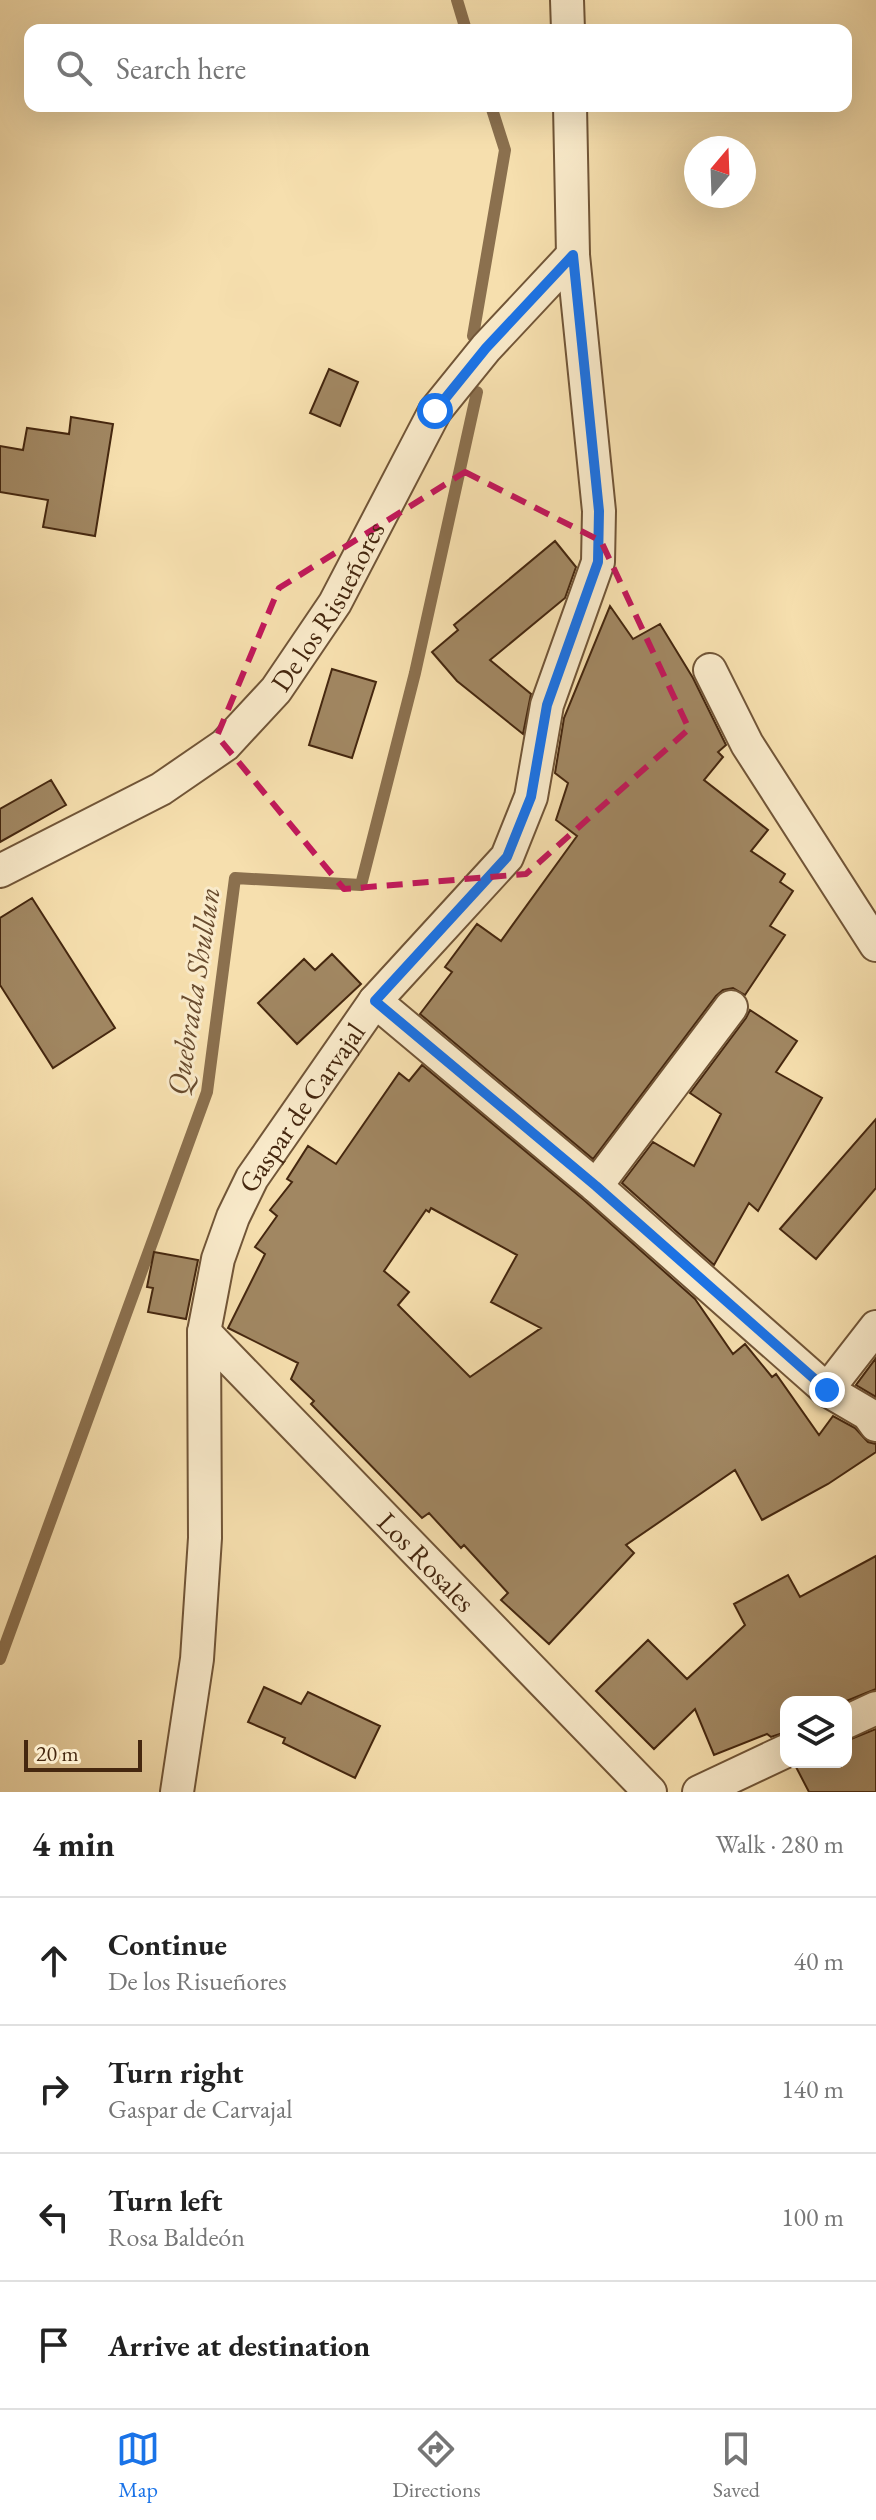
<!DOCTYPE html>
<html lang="en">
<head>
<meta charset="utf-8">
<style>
	body { margin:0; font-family:"EB Garamond",serif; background:#f6f6f6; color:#222 }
	.controls { position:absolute; right:24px; bottom:24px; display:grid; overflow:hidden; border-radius:16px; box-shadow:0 8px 32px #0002 }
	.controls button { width:72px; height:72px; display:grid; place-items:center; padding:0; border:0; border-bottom:2px solid #e0e0e0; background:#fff; color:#222; font:40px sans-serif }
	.compass { position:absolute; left:684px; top:136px; width:72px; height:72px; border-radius:50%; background:#fff; box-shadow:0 8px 32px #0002; rotate:19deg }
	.scale { position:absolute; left:24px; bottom:20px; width:118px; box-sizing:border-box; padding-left:8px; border:4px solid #45270f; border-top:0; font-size:22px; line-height:28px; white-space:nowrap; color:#45270f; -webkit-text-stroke:6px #f9eaca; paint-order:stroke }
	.stop { position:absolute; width:24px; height:24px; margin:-18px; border:6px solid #1a73e8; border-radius:50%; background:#fff }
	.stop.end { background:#1a73e8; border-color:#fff; box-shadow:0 2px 8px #0008 }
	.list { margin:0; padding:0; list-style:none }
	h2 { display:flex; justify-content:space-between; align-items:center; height:104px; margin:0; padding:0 32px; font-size:34px }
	h2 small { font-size:26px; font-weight:400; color:#767676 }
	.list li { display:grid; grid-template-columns:52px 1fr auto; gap:24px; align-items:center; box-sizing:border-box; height:128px; padding:0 32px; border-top:2px solid #e0e0e0 }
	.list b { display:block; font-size:30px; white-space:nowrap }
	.list p { margin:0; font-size:26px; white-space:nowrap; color:#767676 }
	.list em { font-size:26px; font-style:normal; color:#767676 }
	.icon { flex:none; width:44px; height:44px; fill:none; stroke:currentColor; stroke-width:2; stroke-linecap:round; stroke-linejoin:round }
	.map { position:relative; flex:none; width:876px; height:1792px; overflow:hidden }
	.search { position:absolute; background:#fff; box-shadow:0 8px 32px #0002; left:24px; right:24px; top:24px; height:88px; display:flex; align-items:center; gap:20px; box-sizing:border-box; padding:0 28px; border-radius:16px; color:#767676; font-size:30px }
	.sheet { height:616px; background:#fff }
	nav { display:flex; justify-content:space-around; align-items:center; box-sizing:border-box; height:112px; border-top:2px solid #e0e0e0; background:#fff; font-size:22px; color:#767676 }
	nav a { display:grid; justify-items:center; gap:4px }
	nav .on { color:#1a73e8 }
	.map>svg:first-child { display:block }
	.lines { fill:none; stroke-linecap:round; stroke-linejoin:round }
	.stream { stroke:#8b704e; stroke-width:12 }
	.building { fill:#a18762; stroke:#45270f; stroke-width:2; fill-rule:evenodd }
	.street-casing { stroke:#715537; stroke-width:36 }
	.street { stroke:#f9eaca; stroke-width:32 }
	.route { stroke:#1a73e8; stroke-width:10 }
	.marked { fill:none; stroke:#c2185b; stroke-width:6; stroke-dasharray:16 10; stroke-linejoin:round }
	.labels { text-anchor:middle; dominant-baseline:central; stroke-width:6; stroke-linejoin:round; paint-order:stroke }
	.street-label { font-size:28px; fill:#45270f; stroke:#f9eaca }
	.water-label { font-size:30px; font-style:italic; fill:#684b2e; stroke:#f9eaca }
</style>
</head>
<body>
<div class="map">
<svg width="876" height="1792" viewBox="0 0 876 1792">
	<rect width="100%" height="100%" fill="#f6dfae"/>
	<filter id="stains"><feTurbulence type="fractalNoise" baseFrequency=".0025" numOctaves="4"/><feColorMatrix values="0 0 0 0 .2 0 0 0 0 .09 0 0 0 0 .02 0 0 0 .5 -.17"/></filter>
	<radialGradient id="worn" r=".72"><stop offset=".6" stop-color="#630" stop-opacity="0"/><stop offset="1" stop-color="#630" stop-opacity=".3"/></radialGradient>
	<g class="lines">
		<path class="stream" d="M457,0l9,30
			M473,336l32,-186 -14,-44
			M0,1659l207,-567 28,-214 126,7 54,-212 62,-281"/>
	</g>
	<path class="building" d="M329,369l29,13 -18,44 -30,-13z
		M71,417l42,7 -18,112 -52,-9 5,-27 -48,-8v-46l23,4 4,-22 42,6z
		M555,541l21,26 -11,31 -75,62 41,34 -8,40 -66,-53 -25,-29 26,-22 -4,-5z
		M610,606l23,33 27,-15 33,54 33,67 -8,7 5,5 -19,23 64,50 -17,21 34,23 -5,8 13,9 -23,35 15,9 -40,60 -12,-7 -10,2 -7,6 -123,163 -173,-145 32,-42 -7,-5 32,-43 24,17 76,-105 -21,-16 12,-37 -13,-10 9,-55z
		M332,669l44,13 -24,76 -43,-13z
		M51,780l15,25 -66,37v-33z
		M32,898l83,130 -62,40 -53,-83v-67z
		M332,954l29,30 -64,60 -39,-41 46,-44 11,11z
		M750,1010l47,31 -21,31 46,26 -64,113 -9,-8 -35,62 -92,-82 31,-41 41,24 27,-52 -31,-21 56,-75z
		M422,1065l162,135 111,99 38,55 12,-10 27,33 4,-3 43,61 14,-19 22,12 13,14 8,2v8l-48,32 -66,36 -27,-50 -109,75 8,8 -85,91 -48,-44 7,-7 -44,-48 -3,3 -32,-35 -7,5 -111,-114 3,-3 -23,-22 7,-16 -70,-35 37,-74 -10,-7 22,-31 -7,-6 22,-28 -5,-3 21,-33 28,18 63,-91 10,8zM431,1208l86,47 -26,47 50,26 -71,49 -72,-72 11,-13 -25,-21 42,-61 3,2z
		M876,1119v69l-60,71 -36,-30z
		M154,1252l44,8 -12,59 -38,-7 5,-24 -6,-1z
		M876,1358v39l-20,-12z
		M876,1556v133l-32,13h-58v30l-15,5 -4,-3 -53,21 -19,-46 -41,40 -58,-58 52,-51 39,39 58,-54 -11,-21 54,-29 12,22z
		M264,1687l37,17 7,-12 72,34 -25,52 -72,-35 2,-5 -37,-16z
		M876,1729v63h-67l-13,-25 5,-5h45v-21z"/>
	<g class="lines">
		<defs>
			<g id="street">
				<path d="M567,0l1,30"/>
				<path d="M710,670l37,74 129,201"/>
				<path id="s1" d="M0,871l161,-82 64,-44 51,-55 59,-87 100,-192 51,-63 87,-93"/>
				<path d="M375,1001l221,185 231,204 41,24 8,11"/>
				<path d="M596,1186l135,-179"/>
				<path id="s2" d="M204,1332l446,460"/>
				<path d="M827,1390l49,-63"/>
				<path d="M846,1722l30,-14"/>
				<path id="s3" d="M177,1792l20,-133 8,-121 -1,-206 14,-73 15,-42 19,-39 123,-177 132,-144 24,-60 16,-92 51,-143 1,-51 -26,-256 -3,-149"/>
				<path d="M699,1792l87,-41"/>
			</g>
		</defs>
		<use href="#street" class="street-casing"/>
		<use href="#street" class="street"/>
	</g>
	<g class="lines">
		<path class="route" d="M435,411l51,-63 87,-93 26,256 -1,51 -51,143 -16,92 -24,60 -132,144 221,185 231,204"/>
	</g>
	<path class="marked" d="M465,472l136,69 88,188 -163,145 -182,15 -127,-153 62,-148z"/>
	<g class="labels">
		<g class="street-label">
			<text stroke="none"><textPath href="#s1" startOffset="432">De los Risueñores</textPath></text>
			<text stroke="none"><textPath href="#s3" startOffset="710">Gaspar de Carvajal</textPath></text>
			<text stroke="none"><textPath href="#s2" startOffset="320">Los Rosales</textPath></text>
		</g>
		<g class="water-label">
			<text transform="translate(193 991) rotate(-81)">Quebrada Shullun</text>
		</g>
	</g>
	<rect width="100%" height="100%" filter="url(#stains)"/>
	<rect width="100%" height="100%" fill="url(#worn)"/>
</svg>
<div class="controls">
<button><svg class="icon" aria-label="layers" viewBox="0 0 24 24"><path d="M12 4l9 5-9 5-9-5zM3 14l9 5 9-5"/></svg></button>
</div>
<svg class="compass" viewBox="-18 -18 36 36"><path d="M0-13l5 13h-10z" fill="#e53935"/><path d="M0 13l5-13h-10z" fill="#767676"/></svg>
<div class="scale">20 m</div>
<div class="stop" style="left:435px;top:411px"></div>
<div class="stop end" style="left:827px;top:1390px"></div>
<div class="search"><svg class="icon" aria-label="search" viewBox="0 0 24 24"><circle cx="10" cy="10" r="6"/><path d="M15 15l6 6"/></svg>Search here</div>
</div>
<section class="sheet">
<h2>4 min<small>Walk · 280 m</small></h2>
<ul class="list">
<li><svg class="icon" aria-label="ahead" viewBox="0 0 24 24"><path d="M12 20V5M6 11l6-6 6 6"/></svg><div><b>Continue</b><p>De los Risueñores</p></div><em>40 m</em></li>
<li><svg class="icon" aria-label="right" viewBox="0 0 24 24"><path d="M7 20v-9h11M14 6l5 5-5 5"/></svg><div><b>Turn right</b><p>Gaspar de Carvajal</p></div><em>140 m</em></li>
<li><svg class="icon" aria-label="left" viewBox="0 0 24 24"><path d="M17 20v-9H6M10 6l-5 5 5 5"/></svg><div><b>Turn left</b><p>Rosa Baldeón</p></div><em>100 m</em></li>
<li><svg class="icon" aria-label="arrive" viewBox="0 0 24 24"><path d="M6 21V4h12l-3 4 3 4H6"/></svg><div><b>Arrive at destination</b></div></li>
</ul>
</section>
<nav>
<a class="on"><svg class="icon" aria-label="map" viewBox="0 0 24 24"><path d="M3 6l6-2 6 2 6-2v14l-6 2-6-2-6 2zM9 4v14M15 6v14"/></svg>Map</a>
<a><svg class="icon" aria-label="directions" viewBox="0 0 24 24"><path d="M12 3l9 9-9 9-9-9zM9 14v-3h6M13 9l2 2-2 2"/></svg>Directions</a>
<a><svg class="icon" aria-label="saved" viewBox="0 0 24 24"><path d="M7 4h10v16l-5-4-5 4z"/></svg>Saved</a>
</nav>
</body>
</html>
